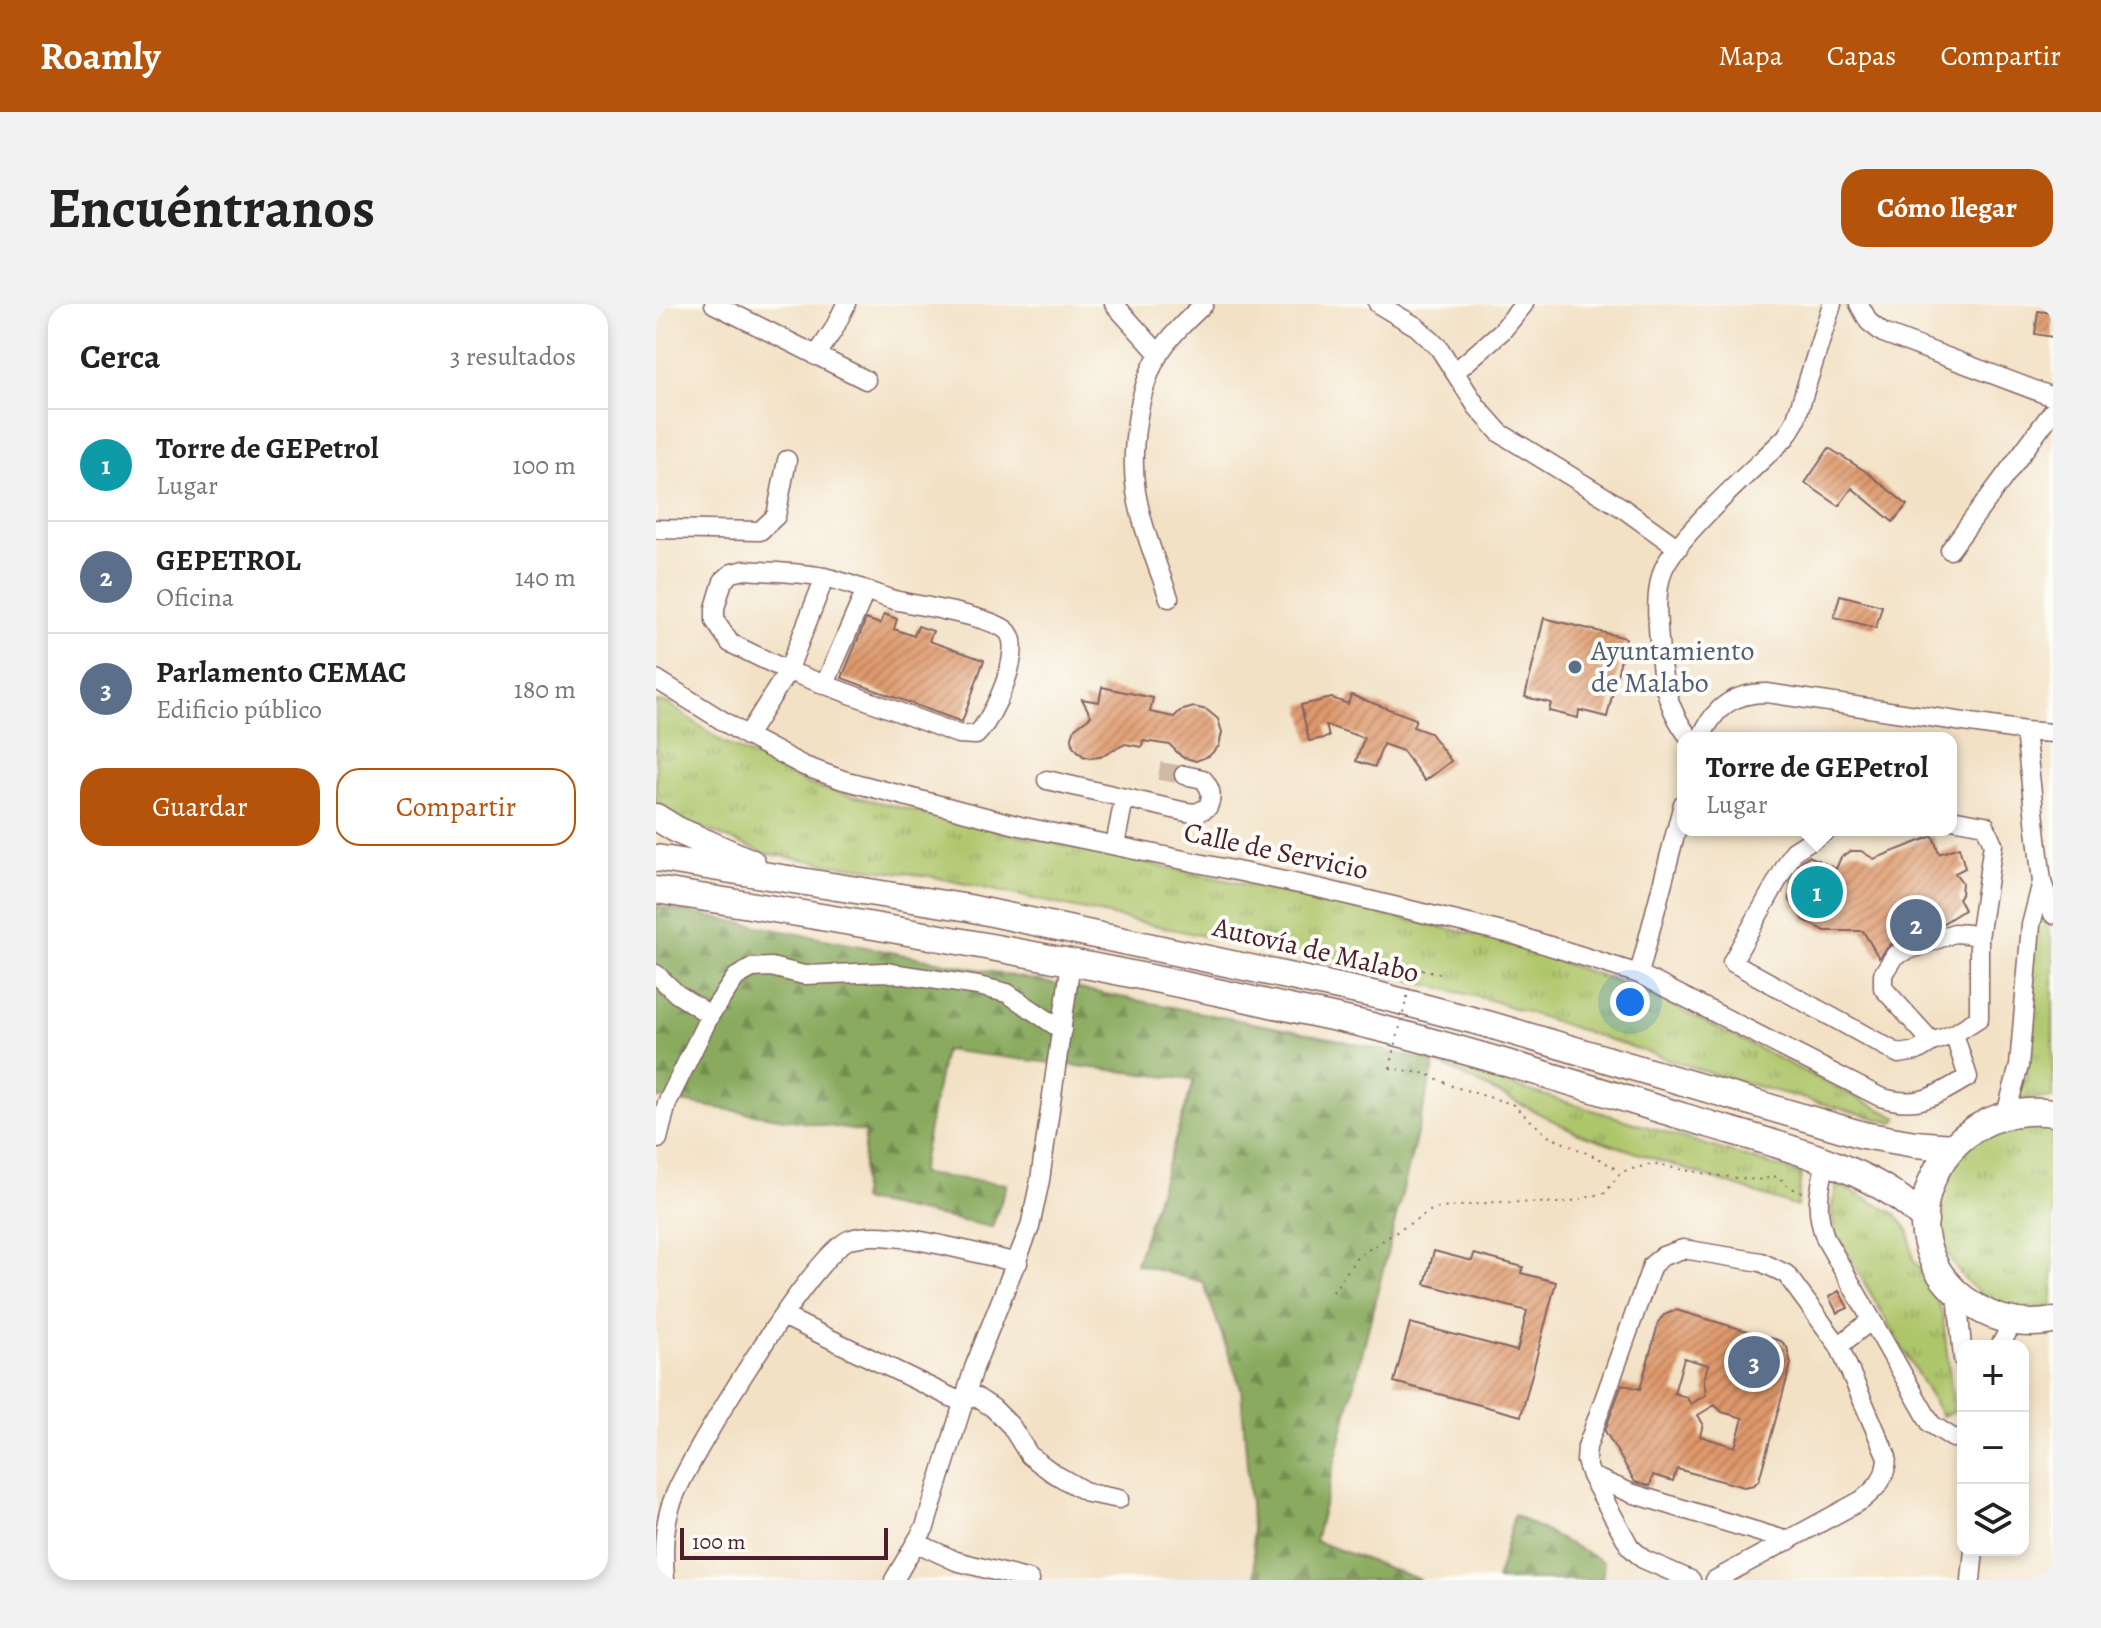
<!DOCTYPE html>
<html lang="es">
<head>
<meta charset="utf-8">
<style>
	body { margin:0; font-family:Alegreya,serif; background:#f2f2f2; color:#222 }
	.controls { position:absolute; right:24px; bottom:24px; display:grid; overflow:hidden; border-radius:16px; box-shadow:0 4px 12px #0003 }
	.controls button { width:72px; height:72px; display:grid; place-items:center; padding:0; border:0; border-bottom:2px solid #e0e0e0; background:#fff; color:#222; font:40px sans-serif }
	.scale { position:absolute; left:24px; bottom:20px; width:208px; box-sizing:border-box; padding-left:8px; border:4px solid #4a1f2b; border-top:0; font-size:22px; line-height:28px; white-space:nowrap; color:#4a1f2b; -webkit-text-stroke:6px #fdfcf7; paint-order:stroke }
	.you { position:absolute; left:974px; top:698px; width:28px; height:28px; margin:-20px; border:6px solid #fff; border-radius:50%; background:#1a73e8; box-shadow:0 0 0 12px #1a73e833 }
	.badge { display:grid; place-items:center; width:52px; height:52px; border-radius:50%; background:#b45309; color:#fff; font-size:26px; font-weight:700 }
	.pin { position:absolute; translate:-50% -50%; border:4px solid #fff; box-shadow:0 2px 8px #0006 }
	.popup { position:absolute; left:1021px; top:428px; width:280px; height:104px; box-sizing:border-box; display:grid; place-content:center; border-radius:16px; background:#fff; filter:drop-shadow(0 2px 6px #0005); font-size:26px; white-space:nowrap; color:#767676 }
	.popup b { font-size:30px; color:#222 }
	.popup::after { content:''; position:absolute; left:50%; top:100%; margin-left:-16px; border:16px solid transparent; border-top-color:#fff }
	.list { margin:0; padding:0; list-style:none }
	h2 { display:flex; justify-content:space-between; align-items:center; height:104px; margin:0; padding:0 32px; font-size:34px }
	h2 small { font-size:26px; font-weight:400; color:#767676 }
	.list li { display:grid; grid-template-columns:52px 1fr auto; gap:24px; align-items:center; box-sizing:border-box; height:112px; padding:0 32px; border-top:2px solid #e0e0e0 }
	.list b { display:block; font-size:30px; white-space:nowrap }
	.list p { margin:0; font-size:26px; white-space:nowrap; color:#767676 }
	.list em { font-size:26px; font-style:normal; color:#767676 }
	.actions { display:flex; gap:16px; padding:24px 32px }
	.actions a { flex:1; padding:18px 0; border:2px solid #b45309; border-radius:24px; text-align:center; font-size:28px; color:#b45309 }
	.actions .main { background:#b45309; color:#fff }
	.icon { flex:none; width:44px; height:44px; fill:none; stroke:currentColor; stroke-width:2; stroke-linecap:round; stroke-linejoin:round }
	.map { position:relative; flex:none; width:1397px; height:1276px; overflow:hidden; border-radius:24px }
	header { display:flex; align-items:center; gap:48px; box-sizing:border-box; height:112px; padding:0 40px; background:#b45309; color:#fff }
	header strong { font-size:38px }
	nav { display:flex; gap:44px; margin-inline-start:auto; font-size:28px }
	.intro { display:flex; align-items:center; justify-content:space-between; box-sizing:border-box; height:192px; padding:0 48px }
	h1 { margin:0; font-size:56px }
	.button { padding:20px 36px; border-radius:24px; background:#b45309; color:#fff; font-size:28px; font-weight:700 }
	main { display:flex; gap:48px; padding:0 48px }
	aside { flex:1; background:#fff; border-radius:24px; box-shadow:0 4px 12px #0003 }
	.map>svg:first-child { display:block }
	.grass { fill:url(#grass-tufts); stroke:#7c724b; stroke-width:2 }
	.forest { fill:url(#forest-firs); stroke:#6a6545; stroke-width:2 }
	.building { fill:url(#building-hatch); fill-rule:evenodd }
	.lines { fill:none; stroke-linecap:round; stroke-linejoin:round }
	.minor-tunnel { stroke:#d0baa6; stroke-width:18; stroke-dasharray:18 9; stroke-linecap:butt }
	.minor-casing { stroke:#856361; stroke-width:21 }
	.highway-casing { stroke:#856361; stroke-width:29 }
	.path { stroke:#856361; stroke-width:2; stroke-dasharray:2 6; stroke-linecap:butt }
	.minor { stroke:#fff; stroke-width:18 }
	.highway { stroke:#fff; stroke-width:26 }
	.path-bridge { stroke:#856361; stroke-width:2; stroke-dasharray:2 6; stroke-linecap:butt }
	.service-dot { fill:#5c6f8a; stroke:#fdfcf7; stroke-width:3 }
	.labels { text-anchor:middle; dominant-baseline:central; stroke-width:8; stroke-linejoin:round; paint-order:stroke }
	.service-label { font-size:28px; fill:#4e5e75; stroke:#fdfcf7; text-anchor:start }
	.street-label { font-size:28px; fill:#4a1f2b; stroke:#fdfcf7 }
</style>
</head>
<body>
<header>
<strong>Roamly</strong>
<nav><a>Mapa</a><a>Capas</a><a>Compartir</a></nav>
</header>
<div class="intro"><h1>Encuéntranos</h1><a class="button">Cómo llegar</a></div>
<main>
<aside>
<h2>Cerca<small>3 resultados</small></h2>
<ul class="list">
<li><span class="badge" style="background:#0f9aa8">1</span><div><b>Torre de GEPetrol</b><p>Lugar</p></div><em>100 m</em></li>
<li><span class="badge" style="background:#5c6f8a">2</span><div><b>GEPETROL</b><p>Oficina</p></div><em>140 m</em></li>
<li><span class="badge" style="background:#5c6f8a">3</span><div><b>Parlamento CEMAC</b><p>Edificio público</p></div><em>180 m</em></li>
</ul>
<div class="actions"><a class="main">Guardar</a><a>Compartir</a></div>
</aside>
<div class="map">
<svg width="1397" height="1276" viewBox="0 0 1397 1276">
	<defs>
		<pattern id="grass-tufts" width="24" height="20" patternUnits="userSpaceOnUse" patternTransform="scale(2)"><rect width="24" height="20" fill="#aec66b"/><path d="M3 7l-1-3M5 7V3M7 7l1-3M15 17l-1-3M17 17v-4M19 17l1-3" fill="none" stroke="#90a058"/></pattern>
		<pattern id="forest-firs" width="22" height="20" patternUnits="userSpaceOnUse" patternTransform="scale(2)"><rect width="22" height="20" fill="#8aab5f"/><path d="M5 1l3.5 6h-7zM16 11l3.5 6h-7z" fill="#738b4f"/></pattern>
		<pattern id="building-hatch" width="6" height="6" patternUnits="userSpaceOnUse" patternTransform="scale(2)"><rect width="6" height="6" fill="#de986b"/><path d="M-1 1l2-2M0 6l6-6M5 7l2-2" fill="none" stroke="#b67b58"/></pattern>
	</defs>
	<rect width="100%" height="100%" fill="#fdfcf7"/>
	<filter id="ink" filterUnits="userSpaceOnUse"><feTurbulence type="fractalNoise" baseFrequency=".0125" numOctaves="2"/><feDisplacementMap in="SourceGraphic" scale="16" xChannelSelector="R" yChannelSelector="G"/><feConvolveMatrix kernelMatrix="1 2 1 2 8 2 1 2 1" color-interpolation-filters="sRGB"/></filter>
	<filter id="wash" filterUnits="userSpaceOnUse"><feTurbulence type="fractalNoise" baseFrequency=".006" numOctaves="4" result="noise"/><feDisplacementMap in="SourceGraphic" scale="32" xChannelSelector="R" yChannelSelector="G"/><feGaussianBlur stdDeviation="1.8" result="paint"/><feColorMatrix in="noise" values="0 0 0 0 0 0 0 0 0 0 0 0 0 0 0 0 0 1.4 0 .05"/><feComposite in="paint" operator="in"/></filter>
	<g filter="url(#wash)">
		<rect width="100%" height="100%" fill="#f2e1c5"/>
		<path class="grass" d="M0,398l11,1 56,39 92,45 193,46 479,104 150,51 261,130 -4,5 -178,-48 -226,-75 -57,-14 -504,-110 -99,-12 -65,-11 -78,-31 -31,-20z
			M1385,604l10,30 2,20v140l-40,1 13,-19 8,-151z
			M780,758l365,112 -4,33 -219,-74z
			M1363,821l34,2v179c-18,3 -37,4 -54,-3 -60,-24 -81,-105 -34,-152 16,-15 35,-20 54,-26z
			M1181,880l59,30 13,18 4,27 23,32 7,28 11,93 -12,4 -107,-184 -4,-21z"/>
		<path class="forest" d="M0,602l674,132 105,24 -120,479 106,39h-165l-15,-192 -38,-106 -67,-18 58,-184 -250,-30 -24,124 87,10 -15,43 -131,-27 4,-68 -209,-34z
			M858,1211l90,47 -2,18h-105z"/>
		<g id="blocks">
			<path class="building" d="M1382,7l15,2v24l-18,-3z
				M1173,144l39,25 39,32 -14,17 -41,-34 -13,18 -34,-23z
				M1184,291l42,11 -6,22 -42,-11z
				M228,310l13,5 -3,10 20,7 4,-10 15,5 -4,10 55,19 -22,62 -120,-44 24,-59 14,5z
				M888,314l82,20 -19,79 -28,-7 -1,8 -29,-7 2,-8 -26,-6z
				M446,383l51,11 -3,14 24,5 6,-6 14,-4 13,3 11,9 4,13 -3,14 -10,10 -13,5 -14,-4 -12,-12 -27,-4 -1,6 -17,-3 -25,13 -10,1 -7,-2 -10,-10 -1,-9 3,-9 16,-12 -9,-17 17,3z
				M695,391l65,24 -3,8 17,6 21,28 -26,20 -22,-30 -20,-7 -8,23 -19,-6 8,-23 -38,-13 3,12 -20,4 -8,-36 31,-7 16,6z
				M1277,532l6,18 20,-7 6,21 -10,5 7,9 -1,13 -3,3 6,12 -27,17 -46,17 -12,14 -16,-27h-38l-21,-11 -14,-20 1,-19 12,-21 6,-4 27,13 5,-12 10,-6h10l13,8z
				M778,947l38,10 2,-7 49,13 -2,6 35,9 -35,134 -127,-34 16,-59 107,28 10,-40 -102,-27z
				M1183,987l9,17 -11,5 -8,-16z
				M1020,1006l105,31 6,6 4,17 -32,116 -5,5 -10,2 -67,-18 -4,12 -20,-6 -3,11 -15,-4 -30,-51 17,-47 18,5 19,-68 5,-6zM1028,1054l24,7 -4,13 2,17 -15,9 -5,-7 -12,-4zM1059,1101l7,7 21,6 -8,29 -35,-11 3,-12 -5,-9z"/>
		</g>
	</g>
	<g filter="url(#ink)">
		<use href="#blocks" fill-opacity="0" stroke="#856361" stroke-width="2"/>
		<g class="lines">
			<path class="minor-tunnel" d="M503,467l25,4"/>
			<defs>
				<path id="minor" d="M58,0l152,76
					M458,0l45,50
					M722,0l39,23 22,21 38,59 23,26 121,74 57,41
					M1203,0l10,18 14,11 170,64
					M160,52l18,-27 12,-25
					M799,68l47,-41 22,-27
					M0,225l104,2 16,-15 11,-56
					M1294,246l103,-139
					M89,266c26,2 54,2 79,7 24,5 47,16 70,23 25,6 94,16 112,30 21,16 -14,91 -30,105l-18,-1 -170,-63 -58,-28 -15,-22v-13l8,-27 9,-8z
					M513,294c-12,-34 -27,-70 -33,-106 -6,-40 1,-102 23,-138 11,-18 29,-35 45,-50
					M0,375l91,57 57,30 39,14 177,46 298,62 197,47 124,39 241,123c38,12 56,-1 88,-20l-14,-43 25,-16v-80l-11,-4 -14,-1 -59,22 -12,19v14l49,54 22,-8
					M169,380l41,-94
					M1369,427l28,2
					M91,432l41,-65 37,-94
					M1034,434c-20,-24 -28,-54 -30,-85 -2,-27 -6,-54 2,-80 10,-33 96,-108 124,-136l9,-15 37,-118
					M1045,434c13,-31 33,-45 66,-45l258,38 17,151 11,32
					M391,476l139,32 11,1 11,-6c5,-12 3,-18 -5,-28l-19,-4
					M1295,515l34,6 8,19 -14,94
					M1171,526l-33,21 -62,111 167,92 18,-3 15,-9
					M459,541l9,-46
					M0,670l21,20 33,21
					M983,670l44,-170
					M1350,810l13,-48 12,-141 11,-43
					M2,835l9,-36 43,-88 26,-38 16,-9 19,-1 33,8 81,-3 93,14 29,7 55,37
					M1170,857c-7,32 -12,48 0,79l105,184 22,14 10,1
					M1301,989l6,66
					M127,1012l180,87
					M1344,1042l13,-24
					M311,1087l26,17 18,18 18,29 24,18 35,20 31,6
					M935,1172l40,17 157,48
					M261,1239l39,18 74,19
					M9,1276c-2,-29 -2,-56 9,-83 16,-41 142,-248 177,-258 37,-12 127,15 167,24
					M238,1276l31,-53 49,-159 56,-141 10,-47 31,-218
					M1035,1276l-48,-21 -13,-12 -39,-71 -5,-15 1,-14 65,-182 11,-9 20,-7 78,13 25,12 53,72
					M1059,1276l147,-80c16,-13 24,-21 25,-43l-48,-111 32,-26
					M1315,1276l3,-30"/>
				<path id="highway" d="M0,513l21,13 75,33
					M0,554l313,50 412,88 106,28 376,111 52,9 37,3
					M0,586c203,32 405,67 606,112 39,9 79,16 117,26 103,26 204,58 306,89 69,22 193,48 240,104
					M1397,809c-119,-16 -179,133 -77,194 23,14 50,19 77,14"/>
			</defs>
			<use href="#minor" class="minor-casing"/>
			<use href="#highway" class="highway-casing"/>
			<path class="path" d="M758,664l31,6
				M734,764l37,6 25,12 60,18 36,32 50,22 21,13
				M677,988l24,-35 76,-48 63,-7 68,1 41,-10 16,-21 30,-8 62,11 44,5 21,-4 10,11 15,5"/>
			<use href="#minor" class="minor"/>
			<use href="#highway" class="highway"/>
			<path class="path-bridge" d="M734,764l24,-100"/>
		</g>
	</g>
	<circle class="service-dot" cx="919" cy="363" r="8"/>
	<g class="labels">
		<g class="service-label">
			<text x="935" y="347">Ayuntamiento<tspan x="935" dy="32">de Malabo</tspan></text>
		</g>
		<g class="street-label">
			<text transform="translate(620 547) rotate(12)">Calle de Servicio</text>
			<text transform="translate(660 646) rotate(13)">Autovía de Malabo</text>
		</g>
	</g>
</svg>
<div class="controls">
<button>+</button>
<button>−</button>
<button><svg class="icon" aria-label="layers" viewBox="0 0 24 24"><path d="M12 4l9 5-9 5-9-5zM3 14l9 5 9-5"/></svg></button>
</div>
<div class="scale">100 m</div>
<div class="you"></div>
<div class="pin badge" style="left:1161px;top:588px;background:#0f9aa8">1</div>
<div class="popup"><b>Torre de GEPetrol</b>Lugar</div>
<div class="pin badge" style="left:1260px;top:621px;background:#5c6f8a">2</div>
<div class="pin badge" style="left:1098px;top:1058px;background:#5c6f8a">3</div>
</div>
</main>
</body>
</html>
